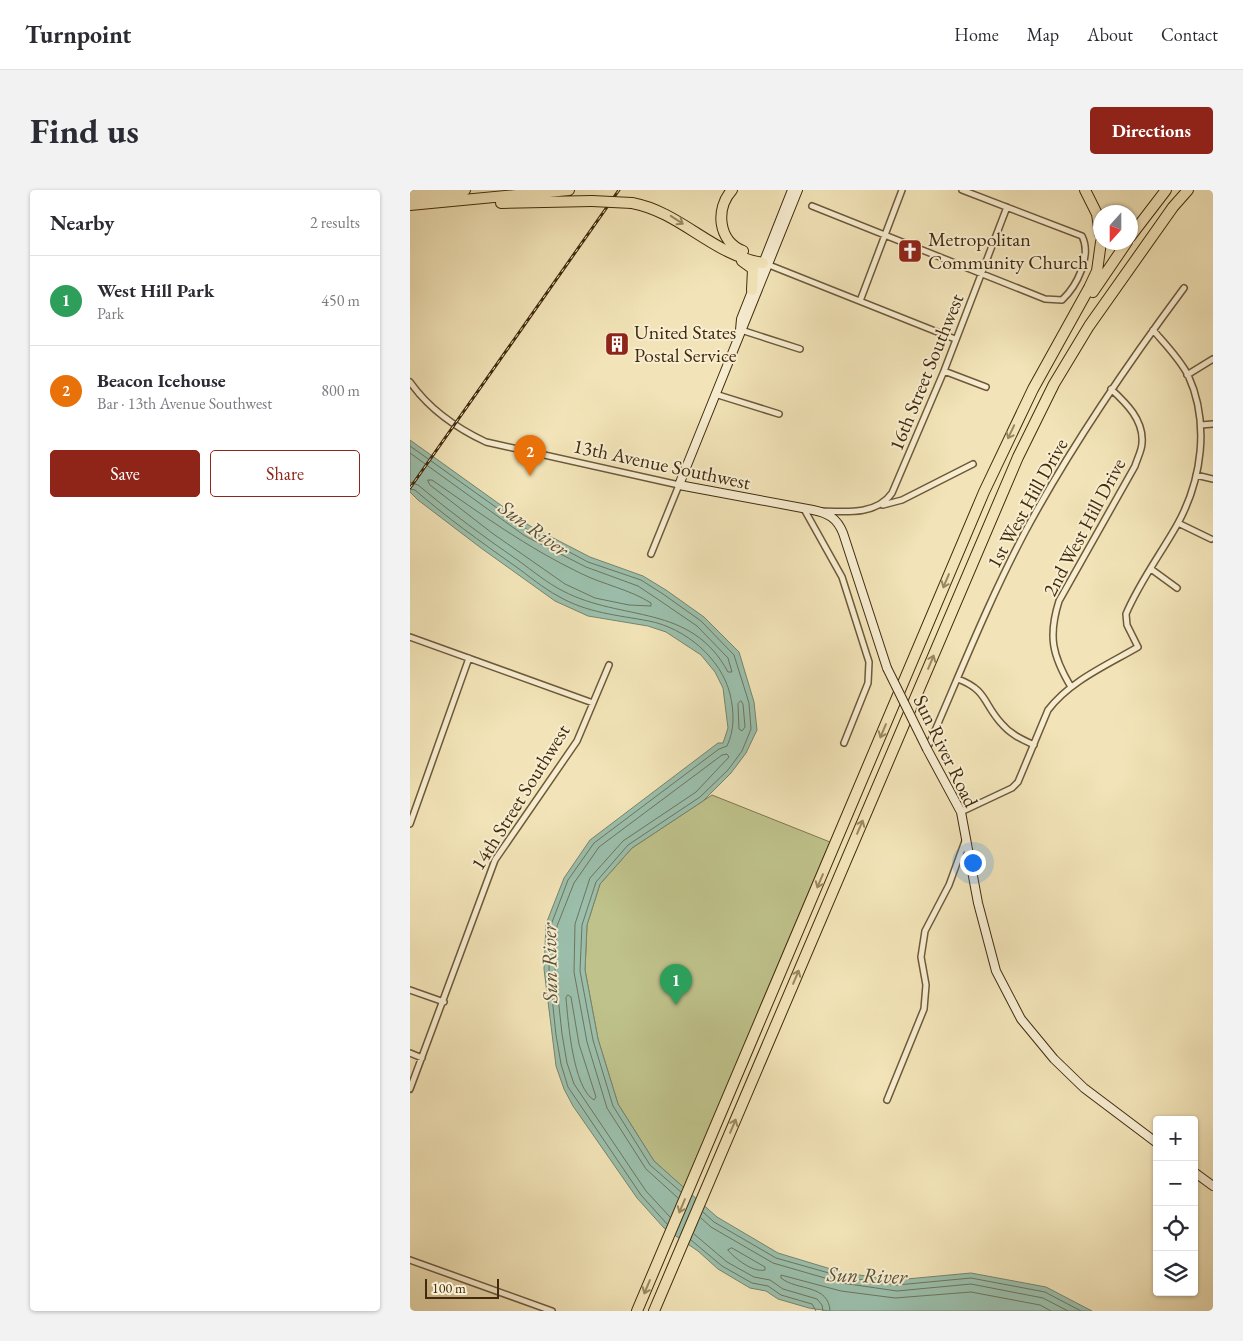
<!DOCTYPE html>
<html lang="en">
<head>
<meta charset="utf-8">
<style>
	body { margin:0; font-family:"EB Garamond",serif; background:#f2f2f3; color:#2b2b33 }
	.controls { position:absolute; right:15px; bottom:15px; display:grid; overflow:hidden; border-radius:5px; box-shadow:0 1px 4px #0004 }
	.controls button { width:45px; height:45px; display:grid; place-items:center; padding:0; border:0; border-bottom:1px solid #e1e1e2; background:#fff; color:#2b2b33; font:25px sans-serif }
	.compass { position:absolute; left:683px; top:15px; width:45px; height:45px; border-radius:50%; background:#fff; box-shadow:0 1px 4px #0004; rotate:201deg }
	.scale { position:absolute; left:15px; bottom:12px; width:74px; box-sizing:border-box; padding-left:5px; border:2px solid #422b0d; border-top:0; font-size:14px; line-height:18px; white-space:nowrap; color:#422b0d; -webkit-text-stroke:4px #f7edd1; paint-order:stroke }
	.you { position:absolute; left:562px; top:672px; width:18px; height:18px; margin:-12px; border:4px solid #fff; border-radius:50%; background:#1a73e8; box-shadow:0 0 0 8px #1a73e833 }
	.badge { display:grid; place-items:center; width:32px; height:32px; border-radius:50%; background:#8f2418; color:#fff; font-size:16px; font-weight:700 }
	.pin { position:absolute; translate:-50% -41px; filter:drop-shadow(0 1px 2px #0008) }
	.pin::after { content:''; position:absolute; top:26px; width:18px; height:15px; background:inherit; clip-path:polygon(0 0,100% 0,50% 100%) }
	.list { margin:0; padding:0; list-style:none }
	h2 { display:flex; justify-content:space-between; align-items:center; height:65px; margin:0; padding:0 20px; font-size:21px }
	h2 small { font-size:16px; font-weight:400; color:#7c7c81 }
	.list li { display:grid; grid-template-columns:32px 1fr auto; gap:15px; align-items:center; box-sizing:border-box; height:90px; padding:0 20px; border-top:1px solid #e1e1e2 }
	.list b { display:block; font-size:19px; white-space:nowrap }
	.list p { margin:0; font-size:16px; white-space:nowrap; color:#7c7c81 }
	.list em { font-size:16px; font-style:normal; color:#7c7c81 }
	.actions { display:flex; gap:10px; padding:15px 20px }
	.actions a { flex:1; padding:11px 0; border:1px solid #8f2418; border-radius:5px; text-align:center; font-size:18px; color:#8f2418 }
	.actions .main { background:#8f2418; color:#fff }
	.icon { flex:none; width:28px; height:28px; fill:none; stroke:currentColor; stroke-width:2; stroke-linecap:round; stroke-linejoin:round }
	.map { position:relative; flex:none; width:803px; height:1121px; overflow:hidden; border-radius:5px }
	header { display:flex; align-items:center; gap:30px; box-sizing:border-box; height:70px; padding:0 25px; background:#fff; border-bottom:1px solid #e1e1e2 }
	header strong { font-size:24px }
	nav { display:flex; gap:28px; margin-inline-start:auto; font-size:18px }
	.intro { display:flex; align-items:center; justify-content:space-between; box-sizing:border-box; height:120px; padding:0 30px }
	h1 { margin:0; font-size:35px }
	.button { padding:12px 22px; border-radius:5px; background:#8f2418; color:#fff; font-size:18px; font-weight:700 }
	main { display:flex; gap:30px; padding:0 30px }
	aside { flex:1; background:#fff; border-radius:5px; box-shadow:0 1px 4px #0004 }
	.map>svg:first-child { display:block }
	.green { fill:#bfc28b; stroke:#80764c }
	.water { fill:#9bbfac; stroke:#77846c }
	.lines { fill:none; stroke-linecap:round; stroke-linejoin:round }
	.shore { stroke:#6e755c; stroke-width:1 }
	.street-casing { stroke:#6e5938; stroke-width:8 }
	.secondary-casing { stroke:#422b0d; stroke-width:10 }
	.highway-casing { stroke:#422b0d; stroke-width:12 }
	.street { stroke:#f7edd1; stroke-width:5 }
	.secondary { stroke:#f7edd1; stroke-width:8 }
	.highway { stroke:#f2e4b8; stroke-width:10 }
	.rail-casing { stroke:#422b0d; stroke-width:3 }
	.rail { stroke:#f7edd1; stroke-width:1; stroke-dasharray:4; stroke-linecap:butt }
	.secondary-bridge-casing { stroke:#422b0d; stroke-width:10; stroke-linecap:butt }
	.highway-bridge-casing { stroke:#422b0d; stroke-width:12; stroke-linecap:butt }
	.secondary-bridge { stroke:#f7edd1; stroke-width:8 }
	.highway-bridge { stroke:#f2e4b8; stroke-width:10 }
	.oneway { stroke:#9a8862 }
	.labels { text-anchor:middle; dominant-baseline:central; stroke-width:4; stroke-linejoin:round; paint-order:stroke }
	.poi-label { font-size:20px; fill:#422b0d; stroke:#f7edd1; text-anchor:start }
	.street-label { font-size:20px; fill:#422b0d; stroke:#f7edd1 }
	.water-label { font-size:21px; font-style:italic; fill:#585035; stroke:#f7edd1 }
</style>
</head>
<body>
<header>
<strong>Turnpoint</strong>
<nav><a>Home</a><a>Map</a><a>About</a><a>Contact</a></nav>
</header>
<div class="intro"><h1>Find us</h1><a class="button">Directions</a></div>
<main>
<aside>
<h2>Nearby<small>2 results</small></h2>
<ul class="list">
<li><span class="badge" style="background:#2e9e5b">1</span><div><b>West Hill Park</b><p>Park</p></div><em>450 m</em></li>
<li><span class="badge" style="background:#e8710a">2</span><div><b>Beacon Icehouse</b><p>Bar · 13th Avenue Southwest</p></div><em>800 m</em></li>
</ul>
<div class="actions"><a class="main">Save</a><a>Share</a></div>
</aside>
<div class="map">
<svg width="803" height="1121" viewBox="0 0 803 1121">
	<rect width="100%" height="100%" fill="#f2e4b8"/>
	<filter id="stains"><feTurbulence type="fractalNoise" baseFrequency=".004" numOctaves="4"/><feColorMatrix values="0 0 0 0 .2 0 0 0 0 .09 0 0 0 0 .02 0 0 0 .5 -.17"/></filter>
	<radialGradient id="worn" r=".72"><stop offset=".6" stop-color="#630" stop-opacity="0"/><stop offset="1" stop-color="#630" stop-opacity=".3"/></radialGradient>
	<path class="green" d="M302,605l118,47 -146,346 -30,-27 -36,-57 -20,-65 -13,-69 2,-45 13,-41 32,-36z"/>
	<path class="water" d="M0,250l120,86 60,31 53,19 23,14 38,27 35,35 15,50 3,28 -11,23 -15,20 -28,28 -71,47 -32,36 -13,41 -2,45 13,69 20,65 36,57 63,56 61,36 66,20 52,7 75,-7 75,14 46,24h-263l-20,-3 -31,-9 -12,-8 -16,-3 -32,-19 -20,-18 -34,-23 -27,-30 -64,-92 -9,-17 -8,-23 -12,-97 2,-45 18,-46 26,-38 128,-97h5l5,-15 -5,-40 -8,-16 -14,-17 -35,-23 -18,-6 -60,-10 -33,-15 -74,-53 -63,-48 -8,-8z"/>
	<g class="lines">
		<path class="shore" d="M0,256l118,84 60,32 53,18 22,14 38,27 33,34 15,48 2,26 -9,22 -14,19 -28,27 -72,48 -32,37 -14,43 -2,46 13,69 20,66 37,59 31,27
			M0,263l115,83 61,31 52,19 21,14 38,26 31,32 4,14h-4c-37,-69 -106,-50 -165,-81 -16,-8 -30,-20 -44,-30 -35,-24 -69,-49 -101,-76l-8,-3
			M18,290h4c49,34 94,67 148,93 24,12 49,16 71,30v3l-22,-1 -34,-7 -30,-14 -73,-51 -62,-48z
			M0,299l5,1c31,27 66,52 100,76 14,10 28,22 43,30 29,17 59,19 91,25 36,7 72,37 81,73 4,17 5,35 -3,52l-8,3 -125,94 -26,37 -17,45 -2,44 7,66 5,29 7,23 73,108 26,29
			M331,511l2,3 2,23 -3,4 -3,-2 -1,-25z
			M158,805l3,2 8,47 17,53 -2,3c-21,-12 -26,-79 -28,-102z
			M293,1022l11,10 62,36 67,19 54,8 74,-7 74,14 36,19
			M260,1027l-24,-26 -72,-107 -7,-21 -5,-29 -7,-65 2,-43 17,-43 25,-36 123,-92 5,-1 2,3 -33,35 -73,49 -33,37 -15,46 -1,48 13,70 20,66 39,61 32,29
			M291,1028l10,9 62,36 69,20 55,8 74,-7 72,14 25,13
			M284,1044l33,28 27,15 16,3 13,9 34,10 5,6 1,6
			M281,1050l31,26 30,17 16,3 13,9 31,9 4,7
			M322,1058l33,19v3c-11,3 -30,-11 -37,-20z
			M420,1121c-1,-27 -33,-20 -49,-33v-3l60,16 54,7 76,-6 69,13 11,6"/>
		<defs>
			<path id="street" d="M402,16l233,93 17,1c15,-14 30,-44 20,-64l-120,-46
				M359,75l186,74
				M450,111l42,-111
				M331,140l59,19
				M534,181l42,16
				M777,185l26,-16
				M0,192c19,27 46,46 76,60l193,43 -28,69
				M305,204l64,20
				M791,235l12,-1
				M786,285l17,4
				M473,315l19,-5 71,-36
				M394,319l38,68 27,85 -1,21 -24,60
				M412,321c24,1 55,4 70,-18l52,-122 63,-164
				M768,333l33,16
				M741,379l26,19
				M0,447l183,66
				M548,489c29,11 25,24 43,44 9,11 20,16 33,22
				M661,497c-19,-32 -23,-51 -12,-86l76,-135c2,-7 7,-16 7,-23 2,-23 -16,-40 -31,-54
				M517,559c32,-73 61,-147 98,-217 46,-86 101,-166 159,-244
				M551,622l51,-24 6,-6 30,-72c22,-29 59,-45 90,-63l-11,-22 -1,-11c13,-31 34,-59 51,-89 25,-45 33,-102 11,-150 -9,-17 -23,-31 -35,-45
				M0,634l59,-166
				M0,800l34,12
				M0,863l12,5
				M0,899l85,-229 82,-119 32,-76
				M477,910l37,-91 2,-24 -5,-28 4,-26 24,-46 16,-44
				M0,1070l142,51"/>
			<path id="secondary" d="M388,0l-119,295 134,25c15,3 24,8 30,23l44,135
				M330,140l1,-11 51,-129
				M517,559l34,63 17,91 18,68 25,48 33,40 30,29 73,55
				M784,982l19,14"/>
			<path id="highway" d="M322,0c-17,19 -14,51 11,61
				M675,0l12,24 3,20
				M0,5l55,-5
				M91,13l91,-2
				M222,13c49,9 82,53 131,60
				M0,15l159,-15
				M720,47l36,-47
				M332,71l11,8 -1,21
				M683,102l34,-50
				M227,1121l347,-819 49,-103 56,-101 8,-17 4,-29
				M244,1121l364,-854 36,-73 35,-58 84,-119 15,-17"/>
		</defs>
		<use href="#street" class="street-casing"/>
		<use href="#secondary" class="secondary-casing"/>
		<use href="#highway" class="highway-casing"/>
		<use href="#street" class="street"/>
		<use href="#secondary" class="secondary"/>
		<use href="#highway" class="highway"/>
		<defs>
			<path id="rail" d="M0,298l209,-298"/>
		</defs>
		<use href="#rail" class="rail-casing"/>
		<use href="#rail" class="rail"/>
		<defs>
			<path id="secondary-bridge" d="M477,478l40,81"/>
			<path id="highway-bridge" d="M182,11l40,2"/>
		</defs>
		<use href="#secondary-bridge" class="secondary-bridge-casing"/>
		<use href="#highway-bridge" class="highway-bridge-casing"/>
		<use href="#secondary-bridge" class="secondary-bridge"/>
		<use href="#highway-bridge" class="highway-bridge"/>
	</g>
	<defs><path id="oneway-shaft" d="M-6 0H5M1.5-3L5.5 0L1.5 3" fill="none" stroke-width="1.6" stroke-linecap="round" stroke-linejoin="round" transform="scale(1.25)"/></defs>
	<g class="oneway">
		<use href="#oneway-shaft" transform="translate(267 30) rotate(33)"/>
		<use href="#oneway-shaft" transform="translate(601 242) rotate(115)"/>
		<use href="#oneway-shaft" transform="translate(536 391) rotate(113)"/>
		<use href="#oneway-shaft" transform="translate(521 472) rotate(-67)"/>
		<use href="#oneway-shaft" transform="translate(473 541) rotate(113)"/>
		<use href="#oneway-shaft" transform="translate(450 637) rotate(-67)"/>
		<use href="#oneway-shaft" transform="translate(410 691) rotate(113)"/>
		<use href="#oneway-shaft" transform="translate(386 787) rotate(-67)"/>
		<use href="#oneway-shaft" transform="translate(323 936) rotate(-67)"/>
		<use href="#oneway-shaft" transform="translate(272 1016) rotate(113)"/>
		<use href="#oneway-shaft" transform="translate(237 1097) rotate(113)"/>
	</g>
	<defs>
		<symbol id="church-square" viewBox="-11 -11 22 22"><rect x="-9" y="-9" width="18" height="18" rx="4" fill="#8f2418" stroke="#f7edd1"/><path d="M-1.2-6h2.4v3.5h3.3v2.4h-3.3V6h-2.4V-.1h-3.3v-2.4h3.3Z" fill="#fff"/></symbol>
		<symbol id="building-square" viewBox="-11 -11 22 22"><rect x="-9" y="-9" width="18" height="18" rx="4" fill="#8f2418" stroke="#f7edd1"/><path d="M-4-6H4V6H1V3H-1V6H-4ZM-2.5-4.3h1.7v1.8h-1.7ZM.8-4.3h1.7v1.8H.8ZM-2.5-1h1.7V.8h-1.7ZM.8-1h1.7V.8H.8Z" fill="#fff"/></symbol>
	</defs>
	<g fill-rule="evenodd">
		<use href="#church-square" x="486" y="47" width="28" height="28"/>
		<use href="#building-square" x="193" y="140" width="28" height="28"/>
	</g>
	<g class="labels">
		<g class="poi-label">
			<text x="518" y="49">Metropolitan<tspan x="518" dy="23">Community Church</tspan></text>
			<text x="224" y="142">United States<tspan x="224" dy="23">Postal Service</tspan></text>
		</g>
		<g class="street-label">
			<text transform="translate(516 182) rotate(-68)">16th Street Southwest</text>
			<text transform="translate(252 274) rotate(12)">13th Avenue Southwest</text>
			<text transform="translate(617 313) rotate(-61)">1st West Hill Drive</text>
			<text transform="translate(674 337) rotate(-62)">2nd West Hill Drive</text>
			<text transform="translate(536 561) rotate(64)">Sun River Road</text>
			<text transform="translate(110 607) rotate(-58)">14th Street Southwest</text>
		</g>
		<g class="water-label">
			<text transform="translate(124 338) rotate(36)">Sun River</text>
			<text transform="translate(139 773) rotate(-91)">Sun River</text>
			<text transform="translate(457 1085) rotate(2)">Sun River</text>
		</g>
	</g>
	<rect width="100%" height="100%" filter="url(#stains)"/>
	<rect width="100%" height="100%" fill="url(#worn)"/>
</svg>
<div class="controls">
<button>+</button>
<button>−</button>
<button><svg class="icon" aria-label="locate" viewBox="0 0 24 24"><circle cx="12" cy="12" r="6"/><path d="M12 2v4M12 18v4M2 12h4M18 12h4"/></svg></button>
<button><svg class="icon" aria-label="layers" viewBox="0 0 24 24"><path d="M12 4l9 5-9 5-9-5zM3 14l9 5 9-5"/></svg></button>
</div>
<svg class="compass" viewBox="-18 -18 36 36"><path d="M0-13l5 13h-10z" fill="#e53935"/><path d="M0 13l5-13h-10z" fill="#7c7c81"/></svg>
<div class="scale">100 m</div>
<div class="you"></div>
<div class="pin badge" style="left:266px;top:815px;background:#2e9e5b">1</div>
<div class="pin badge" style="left:120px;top:286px;background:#e8710a">2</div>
</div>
</main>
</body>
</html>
